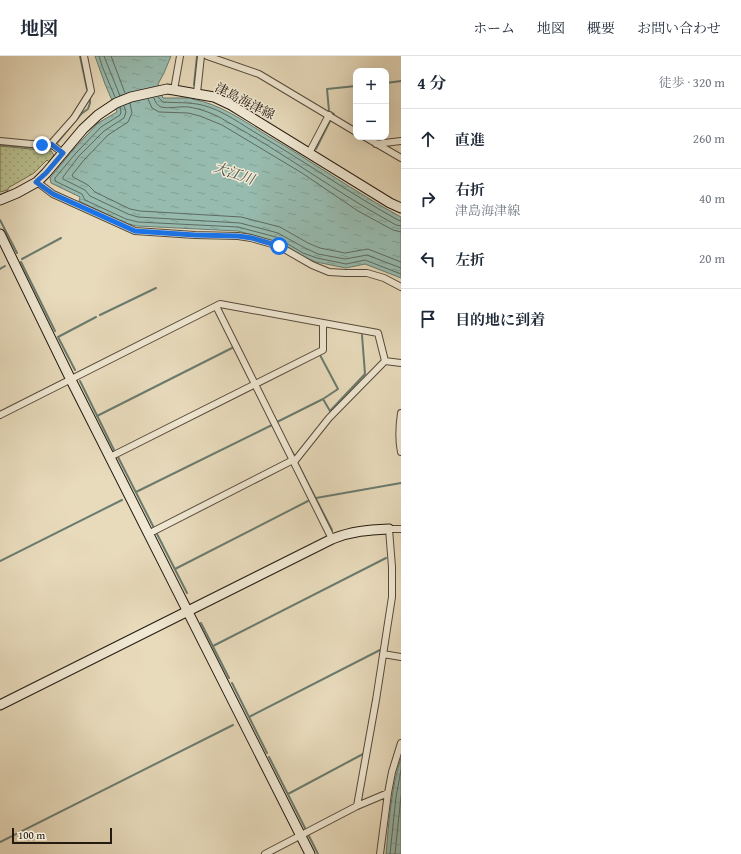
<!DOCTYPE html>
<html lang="ja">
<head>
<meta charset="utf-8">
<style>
	body { margin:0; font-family:"Gentium Book Plus","Noto Serif JP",serif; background:#f6f6f7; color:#1f2937 }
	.controls { position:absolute; right:12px; top:12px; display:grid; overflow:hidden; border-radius:8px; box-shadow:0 4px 16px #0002 }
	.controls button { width:36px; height:36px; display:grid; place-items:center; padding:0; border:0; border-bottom:1px solid #e0e1e3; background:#fff; color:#1f2937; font:20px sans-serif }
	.scale { position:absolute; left:12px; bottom:10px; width:100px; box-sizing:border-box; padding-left:4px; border:2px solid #251a10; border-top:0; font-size:11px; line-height:14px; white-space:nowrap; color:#251a10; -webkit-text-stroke:3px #f0e8d3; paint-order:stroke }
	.stop { position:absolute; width:12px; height:12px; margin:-9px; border:3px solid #1a73e8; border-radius:50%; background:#fff }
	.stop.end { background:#1a73e8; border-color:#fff; box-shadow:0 1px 4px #0008 }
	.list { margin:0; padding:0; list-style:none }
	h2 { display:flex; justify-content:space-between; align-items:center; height:52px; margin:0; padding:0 16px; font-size:17px }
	h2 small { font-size:13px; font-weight:400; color:#747a83 }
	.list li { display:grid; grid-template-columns:26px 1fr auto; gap:12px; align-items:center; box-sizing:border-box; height:60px; padding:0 16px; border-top:1px solid #e0e1e3 }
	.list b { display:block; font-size:15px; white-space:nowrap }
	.list p { margin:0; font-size:13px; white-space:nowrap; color:#747a83 }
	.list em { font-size:13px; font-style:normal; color:#747a83 }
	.icon { flex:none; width:22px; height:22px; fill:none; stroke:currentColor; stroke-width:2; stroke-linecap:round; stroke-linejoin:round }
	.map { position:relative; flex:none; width:401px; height:798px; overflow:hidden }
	header { display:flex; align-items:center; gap:24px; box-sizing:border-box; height:56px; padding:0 20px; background:#fff; border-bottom:1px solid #e0e1e3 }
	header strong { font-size:19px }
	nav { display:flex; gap:22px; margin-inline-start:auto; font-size:14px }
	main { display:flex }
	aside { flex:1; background:#fff }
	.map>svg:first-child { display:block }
	.park { fill:url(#park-dots); stroke:#6f6c4f }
	.water { fill:url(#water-ripples); stroke:#697b6f }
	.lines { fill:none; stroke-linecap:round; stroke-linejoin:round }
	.shore { stroke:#5e6a60; stroke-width:1 }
	.stream { stroke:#697b6f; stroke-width:2 }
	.street-casing { stroke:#564a3b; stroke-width:8 }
	.secondary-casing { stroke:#251a10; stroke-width:11 }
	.street { stroke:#f0e8d3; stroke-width:6 }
	.secondary { stroke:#f0e8d3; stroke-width:9 }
	.route { stroke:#1a73e8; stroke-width:5 }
	.labels { text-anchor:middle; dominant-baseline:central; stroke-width:3; stroke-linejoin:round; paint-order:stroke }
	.street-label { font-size:13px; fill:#251a10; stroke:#f0e8d3 }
	.water-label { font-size:14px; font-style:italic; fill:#4d5248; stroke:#f0e8d3 }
</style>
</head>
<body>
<header>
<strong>地図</strong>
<nav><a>ホーム</a><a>地図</a><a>概要</a><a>お問い合わせ</a></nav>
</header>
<main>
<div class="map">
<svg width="401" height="798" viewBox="0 0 401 798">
	<defs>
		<pattern id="park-dots" width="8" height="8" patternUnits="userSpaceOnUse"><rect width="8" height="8" fill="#b9bf8e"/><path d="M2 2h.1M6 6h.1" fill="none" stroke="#9fa479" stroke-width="1.8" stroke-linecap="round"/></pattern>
		<pattern id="water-ripples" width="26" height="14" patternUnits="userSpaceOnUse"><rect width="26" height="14" fill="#97bbaf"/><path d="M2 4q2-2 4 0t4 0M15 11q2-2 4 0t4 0" fill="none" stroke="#82a096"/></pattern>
	</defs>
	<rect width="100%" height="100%" fill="#e8dbbc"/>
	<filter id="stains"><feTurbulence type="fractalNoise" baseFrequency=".005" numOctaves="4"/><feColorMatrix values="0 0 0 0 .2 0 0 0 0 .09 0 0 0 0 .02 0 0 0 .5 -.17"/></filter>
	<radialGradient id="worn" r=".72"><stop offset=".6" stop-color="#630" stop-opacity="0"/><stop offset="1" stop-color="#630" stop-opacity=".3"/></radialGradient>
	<path class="park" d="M0,90l51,5 3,4 -5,7 -2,-2 -13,13 -26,15v2l-8,2z"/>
	<path class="water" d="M95,0h76l-7,17 -6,11 5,14h26l2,-1 1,2c28,5 52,22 76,37 45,26 87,56 133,81v61l-36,-14 -19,4 -30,-6 -15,-6 -27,-15 -36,-10 -101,-5 -12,-3 -46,-22 1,-4 -29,-14 -1,-5 23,-28 25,-27 19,-11 -12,-28z
		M401,702v96h-15c3,-33 5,-65 15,-96z"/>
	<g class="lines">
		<path class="shore" d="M99,0l3,10 13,31
			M104,0l16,40
			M111,0l14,37
			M158,41l5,5c13,1 26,0 39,3 21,5 40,20 59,31 46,27 90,58 137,84l3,1
			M154,42c1,4 3,7 7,9 8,2 19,-1 28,0 12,2 26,7 37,14 58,32 111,72 170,104l5,1
			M148,43l4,9 7,4 29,1 12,3 22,9 80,48 56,38 35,19 8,2
			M130,47l2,10 -4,9 -20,13 -24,25 -12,15 1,2 15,8 7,7 35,17 10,2 101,6 39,10 28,16 12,5 25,5 23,-4 33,13
			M124,50l2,6 -2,6 -20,13 -25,25 -16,21v2l22,11 5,6 38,18 10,3 102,6 38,10 27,15 13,6 27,5 22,-4 34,13
			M120,51l1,5 -1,3 -19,12 -25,26 -21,25v3l27,13 3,6 41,19 12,3 100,5 38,10 27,16 14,5 29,6 19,-4 36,14
			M390,798l6,-57 5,-27
			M395,798l6,-58"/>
		<path class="stream" d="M80,0l7,33
			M386,27l15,-2
			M194,29l3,-29
			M334,58l-5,-3 -2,-22 29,-3
			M56,88l25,-30 7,-5 2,-6v-4
			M0,89l51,4
			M316,93l14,-28
			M0,164l17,33
			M22,203l39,-21
			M21,206l34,69
			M0,213l5,-3
			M100,259l56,-27
			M75,314l-17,-33 38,-20
			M80,325l34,69
			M323,343l7,12 35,-37 -3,-39
			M97,360l137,-69
			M277,366l46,-23 15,-10 -18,-34
			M290,392l4,7
			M118,401l36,71
			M298,408l34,66
			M136,436l136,-67
			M316,442l85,-15
			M156,476l31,61
			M0,505l122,-61
			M175,513l133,-68
			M201,567l28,55
			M213,590l173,-88
			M232,627l35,70
			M249,661l131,-67
			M269,701l37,73
			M288,738l75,-40
			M309,780l9,18
			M0,786l233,-117"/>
		<defs>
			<path id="street" d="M207,0l52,18 97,58
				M174,34l6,-34
				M197,37l4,-37
				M365,81l36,21
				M0,85l42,4 9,-1 12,9
				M51,88l23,-26 17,-27 -7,-35
				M376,88l25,-3
				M309,97l20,-38
				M37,126l16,12 82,37 60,4 43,1 13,2 28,8 33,19 17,7 17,1h21l17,5 17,9
				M216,250l116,233
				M385,305l16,2
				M401,357c-2,14 -3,25 0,39
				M0,359l220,-111 158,29 7,28
				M110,401l213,-107v-27
				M294,406l35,-44 56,-57
				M148,478l145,-74
				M383,598l18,3
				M357,750l19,-106 16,-103v-30l-3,-38h12
				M265,798l92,-48 31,-13
				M380,798l8,-61 4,-21 9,-29"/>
			<path id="secondary" d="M0,144l17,-7 20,-11 9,-9 37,-44 15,-14 18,-12 15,-6 36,-8 7,1 40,7 17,8 159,98 11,5
				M0,178l71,146 239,474
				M0,649l332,-166c20,-8 36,-9 57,-10"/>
		</defs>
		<use href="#street" class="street-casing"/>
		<use href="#secondary" class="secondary-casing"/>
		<use href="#street" class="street"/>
		<use href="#secondary" class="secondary"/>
	</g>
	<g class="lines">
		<path class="route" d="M42,89l9,-1 12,9 -17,20 -10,9 17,12 82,37 60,4 43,1 14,2 27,8"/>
	</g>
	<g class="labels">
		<g class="street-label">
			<text transform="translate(245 45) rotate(27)">津島海津線</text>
		</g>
		<g class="water-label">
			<text transform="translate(234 117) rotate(19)">大江川</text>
		</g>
	</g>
	<rect width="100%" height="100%" filter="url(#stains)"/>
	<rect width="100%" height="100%" fill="url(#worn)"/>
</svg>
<div class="controls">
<button>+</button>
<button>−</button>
</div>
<div class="scale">100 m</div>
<div class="stop" style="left:279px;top:190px"></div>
<div class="stop end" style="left:42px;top:89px"></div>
</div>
<aside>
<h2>4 分<small>徒歩 · 320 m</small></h2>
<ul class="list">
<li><svg class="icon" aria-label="ahead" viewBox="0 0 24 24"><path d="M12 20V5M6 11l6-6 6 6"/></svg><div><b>直進</b></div><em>260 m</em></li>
<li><svg class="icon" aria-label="right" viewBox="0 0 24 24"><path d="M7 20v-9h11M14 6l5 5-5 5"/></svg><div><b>右折</b><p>津島海津線</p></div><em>40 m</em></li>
<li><svg class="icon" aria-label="left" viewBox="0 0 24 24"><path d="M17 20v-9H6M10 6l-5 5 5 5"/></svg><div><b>左折</b></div><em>20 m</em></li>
<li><svg class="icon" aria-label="arrive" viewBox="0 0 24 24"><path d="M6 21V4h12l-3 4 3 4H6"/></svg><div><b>目的地に到着</b></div></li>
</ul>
</aside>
</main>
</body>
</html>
